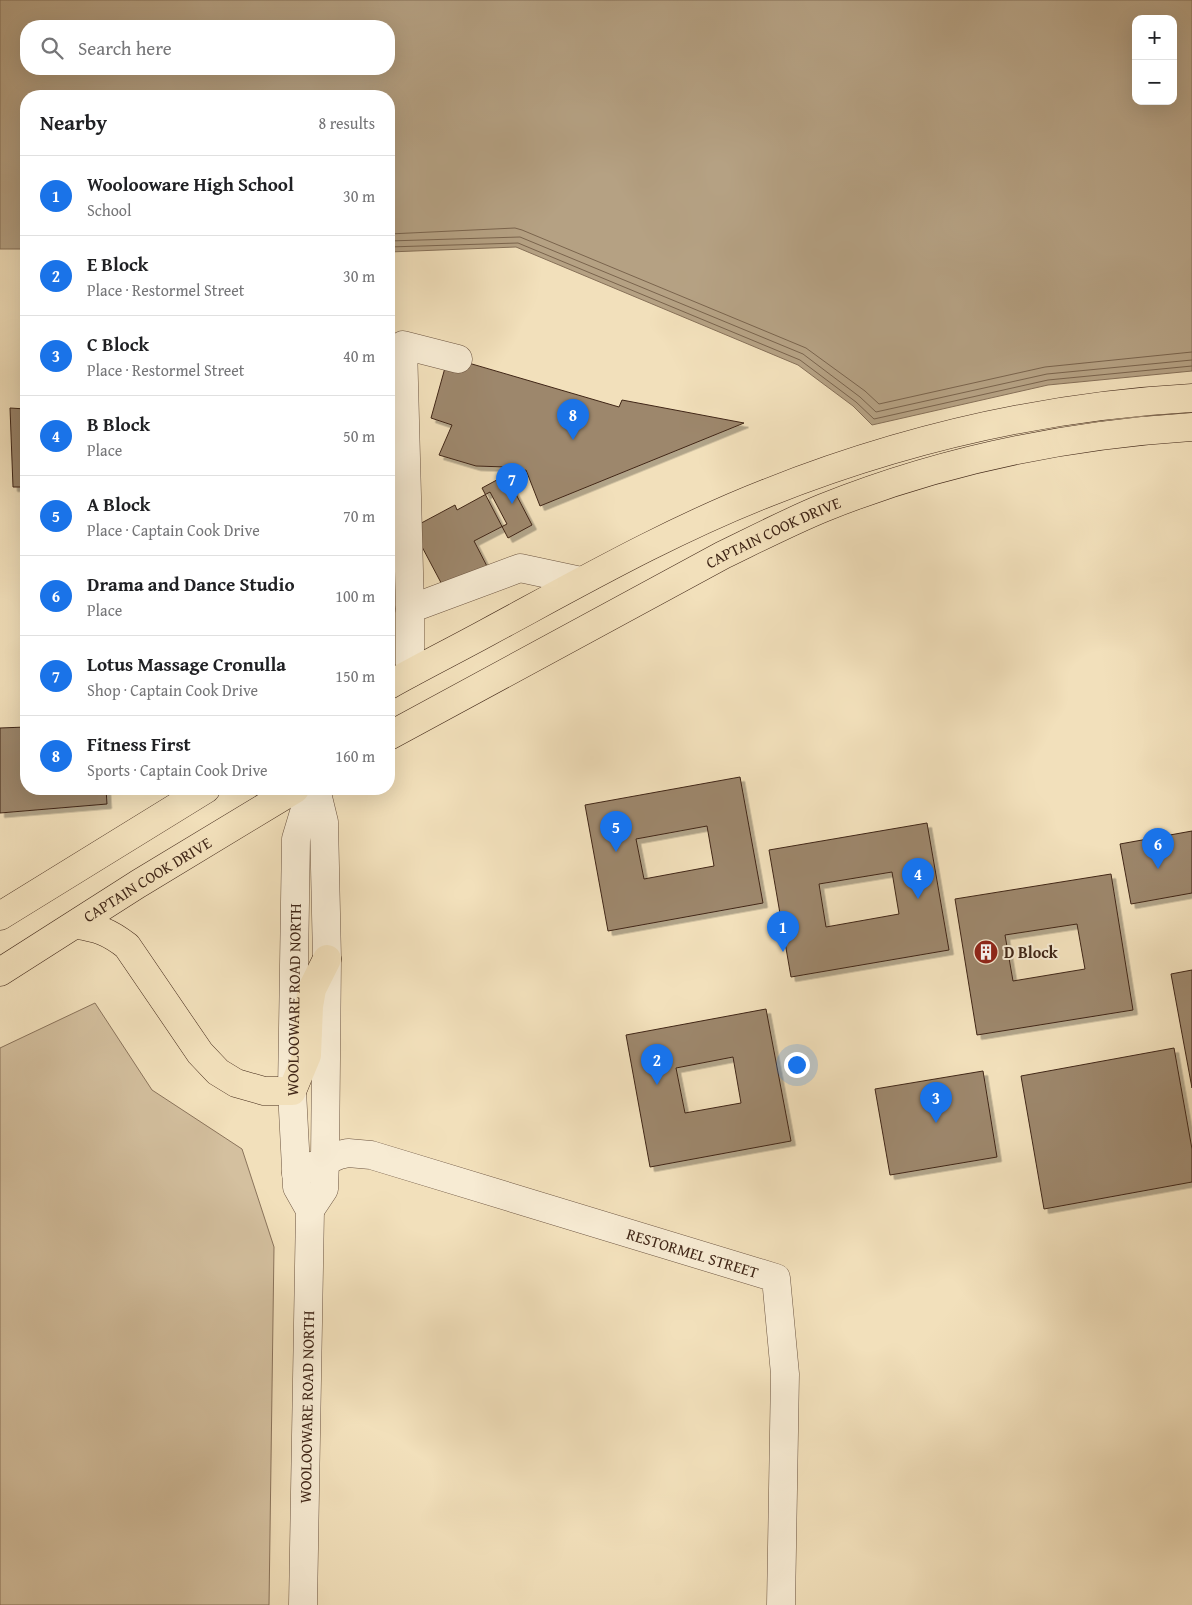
<!DOCTYPE html>
<html lang="en">
<head>
<meta charset="utf-8">
<style>
	body { margin:0; font-family:"Gentium Book Plus",serif; background:#f6f6f6; color:#202124 }
	.controls { position:absolute; right:15px; top:15px; display:grid; overflow:hidden; border-radius:10px; box-shadow:0 5px 20px #0002 }
	.controls button { width:45px; height:45px; display:grid; place-items:center; padding:0; border:0; border-bottom:1px solid #e0e0e0; background:#fff; color:#202124; font:25px sans-serif }
	.you { position:absolute; left:796px; top:1064px; width:18px; height:18px; margin:-12px; border:4px solid #fff; border-radius:50%; background:#1a73e8; box-shadow:0 0 0 8px #1a73e833 }
	.badge { display:grid; place-items:center; width:32px; height:32px; border-radius:50%; background:#1a73e8; color:#fff; font-size:16px; font-weight:700 }
	.pin { position:absolute; translate:-50% -41px; filter:drop-shadow(0 1px 2px #0008) }
	.pin::after { content:''; position:absolute; top:26px; width:18px; height:15px; background:inherit; clip-path:polygon(0 0,100% 0,50% 100%) }
	.list { margin:0; padding:0; list-style:none }
	h2 { display:flex; justify-content:space-between; align-items:center; height:65px; margin:0; padding:0 20px; font-size:21px }
	h2 small { font-size:16px; font-weight:400; color:#757577 }
	.list li { display:grid; grid-template-columns:32px 1fr auto; gap:15px; align-items:center; box-sizing:border-box; height:80px; padding:0 20px; border-top:1px solid #e0e0e0 }
	.list b { display:block; font-size:19px; white-space:nowrap }
	.list p { margin:0; font-size:16px; white-space:nowrap; color:#757577 }
	.list em { font-size:16px; font-style:normal; color:#757577 }
	.icon { flex:none; width:28px; height:28px; fill:none; stroke:currentColor; stroke-width:2; stroke-linecap:round; stroke-linejoin:round }
	.map { position:relative; flex:none; width:1192px; height:1605px; overflow:hidden }
	.search { position:absolute; background:#fff; box-shadow:0 5px 20px #0002; left:20px; top:20px; width:375px; height:55px; display:flex; align-items:center; gap:12px; box-sizing:border-box; padding:0 18px; border-radius:20px; color:#757577; font-size:19px }
	.panel { position:absolute; background:#fff; box-shadow:0 5px 20px #0002; left:20px; top:90px; width:375px; height:705px; border-radius:20px }
	.map>svg:first-child { display:block }
	.green { fill:#d4c09f; stroke:#8a735b }
	.water { fill:#b5a183; stroke:#867058; fill-rule:evenodd }
	.lines { fill:none; stroke-linecap:round; stroke-linejoin:round }
	.shore { stroke:#7a644d; stroke-width:1 }
	.building { fill:#9d876c; stroke:#402617; fill-rule:evenodd; filter:url(#shadow) }
	.minor-casing { stroke:#6c5440; stroke-width:29 }
	.major-casing { stroke:#402617; stroke-width:29 }
	.minor { stroke:#f7ebd3; stroke-width:28 }
	.major { stroke:#f2e0bb; stroke-width:28 }
	.labels { text-anchor:middle; dominant-baseline:central; stroke-width:4; stroke-linejoin:round; paint-order:stroke }
	.street-label { font-size:16px; fill:#402617; stroke:#f7ebd3 }
	.poi-label { font-size:16px; font-weight:bold; fill:#402617; stroke:#f7ebd3; text-anchor:start }
</style>
</head>
<body>
<div class="map">
<svg width="1192" height="1605" viewBox="0 0 1192 1605">
	<defs>
		<filter id="shadow"><feDropShadow dx="4.5" dy="4.5" stdDeviation="0" flood-color="#0004"/></filter>
	</defs>
	<rect width="100%" height="100%" fill="#f2e0bb"/>
	<filter id="stains"><feTurbulence type="fractalNoise" baseFrequency=".004" numOctaves="4"/><feColorMatrix values="0 0 0 0 .2 0 0 0 0 .09 0 0 0 0 .02 0 0 0 .5 -.17"/></filter>
	<radialGradient id="worn" r=".72"><stop offset=".6" stop-color="#630" stop-opacity="0"/><stop offset="1" stop-color="#630" stop-opacity=".3"/></radialGradient>
	<path class="green" d="M95,1003l57,87 90,59 32,98 -5,358h-269v-557z"/>
	<path class="water" d="M0,0h1192v371l-144,14 -176,40 -19,-19 -55,-41 -282,-118 -127,5v-156h-363v153h-26zM1136,19h37v82h-37zM26,26h363v43h-363z"/>
	<g class="lines">
		<path class="shore" d="M389,234l126,-6 7,2 284,118 59,43 14,13 166,-37 147,-15
			M389,241l131,-4 283,117 57,43 16,15 171,-38 145,-14
			M389,247l129,-4 282,117 56,42 18,17 174,-39 144,-14"/>
	</g>
	<path class="building" d="M448,357l171,50 3,-7 122,23 -204,83 -14,-36 -19,5 -1,-8 -30,-1 -37,-11 13,-30 -21,-7z
		M10,408l16,1v78h-13z
		M506,475l26,50 -24,13 -26,-50z
		M490,492l17,32 -33,17 16,31 -43,22 -35,-66 43,-23 2,5z
		M26,727v62h80l1,15 -107,9v-85z
		M740,777l23,126 -155,28 -23,-126zM707,826l7,40 -70,13 -8,-40z
		M927,823l22,127 -158,27 -22,-127zM892,872l7,42 -73,13 -7,-43z
		M1192,831v62l-61,11 -11,-60z
		M1111,874l22,136 -156,25 -22,-136zM1077,924l8,45 -72,12 -8,-46z
		M1192,970v118l-21,-114z
		M766,1009l25,132 -141,26 -24,-132zM733,1057l8,46 -56,10 -9,-45z
		M1174,1048l18,101v33l-148,27 -23,-133z
		M983,1071l14,86 -107,18 -15,-86z"/>
	<g class="lines">
		<defs>
			<g id="minor">
				<path d="M410,609l110,-41 61,13"/>
				<path d="M410,673v-64l-7,-264 55,14"/>
				<path id="s1" d="M296,1173l43,-18 9,-2 23,2 405,123 9,96 -4,231"/>
				<path d="M310,1210l14,-21 1,-29 2,-201 -3,-137 -8,-33"/>
				<path id="s2" d="M303,1605l7,-395 -13,-23 -5,-96 4,-252 15,-50"/>
			</g>
			<g id="major">
				<path d="M389,685c32,-18 66,-35 99,-53 91,-49 182,-101 279,-139 136,-54 278,-87 425,-95"/>
				<path id="s3" d="M389,736l334,-181c33,-16 66,-33 100,-47 117,-47 243,-73 369,-81"/>
				<path d="M0,916l206,-127"/>
				<path d="M76,925c22,3 33,7 51,21l73,107 18,19 18,11 28,8h28l15,-36 2,-49 3,-17 15,-30"/>
				<path id="s4" d="M0,972l138,-88 157,-95"/>
			</g>
		</defs>
		<use href="#minor" class="minor-casing"/>
		<use href="#major" class="major-casing"/>
		<use href="#minor" class="minor"/>
		<use href="#major" class="major"/>
	</g>
	<defs>
		<symbol id="building-disc" viewBox="-11 -11 22 22"><circle r="9.5" fill="#8f2418" stroke="#f7ebd3"/><path d="M-4-6H4V6H1V3H-1V6H-4ZM-2.5-4.3h1.7v1.8h-1.7ZM.8-4.3h1.7v1.8H.8ZM-2.5-1h1.7V.8h-1.7ZM.8-1h1.7V.8H.8Z" fill="#fff"/></symbol>
	</defs>
	<g fill-rule="evenodd">
		<use href="#building-disc" x="972" y="938" width="28" height="28"/>
	</g>
	<g class="labels">
		<g class="street-label">
			<text stroke="none"><textPath href="#s3" startOffset="435">CAPTAIN COOK DRIVE</textPath></text>
			<text stroke="none"><textPath href="#s4" startOffset="174">CAPTAIN COOK DRIVE</textPath></text>
			<text stroke="none"><textPath href="#s2" startOffset="609">WOOLOOWARE ROAD NORTH</textPath></text>
			<text stroke="none"><textPath href="#s1" startOffset="415">RESTORMEL STREET</textPath></text>
			<text stroke="none"><textPath href="#s2" startOffset="198">WOOLOOWARE ROAD NORTH</textPath></text>
		</g>
		<g class="poi-label">
			<text x="1004" y="952">D Block</text>
		</g>
	</g>
	<rect width="100%" height="100%" filter="url(#stains)"/>
	<rect width="100%" height="100%" fill="url(#worn)"/>
</svg>
<div class="controls">
<button>+</button>
<button>−</button>
</div>
<div class="you"></div>
<div class="pin badge" style="left:783px;top:952px">1</div>
<div class="pin badge" style="left:657px;top:1085px">2</div>
<div class="pin badge" style="left:936px;top:1123px">3</div>
<div class="pin badge" style="left:918px;top:899px">4</div>
<div class="pin badge" style="left:616px;top:852px">5</div>
<div class="pin badge" style="left:1158px;top:869px">6</div>
<div class="pin badge" style="left:512px;top:504px">7</div>
<div class="pin badge" style="left:573px;top:440px">8</div>
<div class="search"><svg class="icon" aria-label="search" viewBox="0 0 24 24"><circle cx="10" cy="10" r="6"/><path d="M15 15l6 6"/></svg>Search here</div>
<section class="panel">
<h2>Nearby<small>8 results</small></h2>
<ul class="list">
<li><span class="badge">1</span><div><b>Woolooware High School</b><p>School</p></div><em>30 m</em></li>
<li><span class="badge">2</span><div><b>E Block</b><p>Place · Restormel Street</p></div><em>30 m</em></li>
<li><span class="badge">3</span><div><b>C Block</b><p>Place · Restormel Street</p></div><em>40 m</em></li>
<li><span class="badge">4</span><div><b>B Block</b><p>Place</p></div><em>50 m</em></li>
<li><span class="badge">5</span><div><b>A Block</b><p>Place · Captain Cook Drive</p></div><em>70 m</em></li>
<li><span class="badge">6</span><div><b>Drama and Dance Studio</b><p>Place</p></div><em>100 m</em></li>
<li><span class="badge">7</span><div><b>Lotus Massage Cronulla</b><p>Shop · Captain Cook Drive</p></div><em>150 m</em></li>
<li><span class="badge">8</span><div><b>Fitness First</b><p>Sports · Captain Cook Drive</p></div><em>160 m</em></li>
</ul>
</section>
</div>
</body>
</html>
